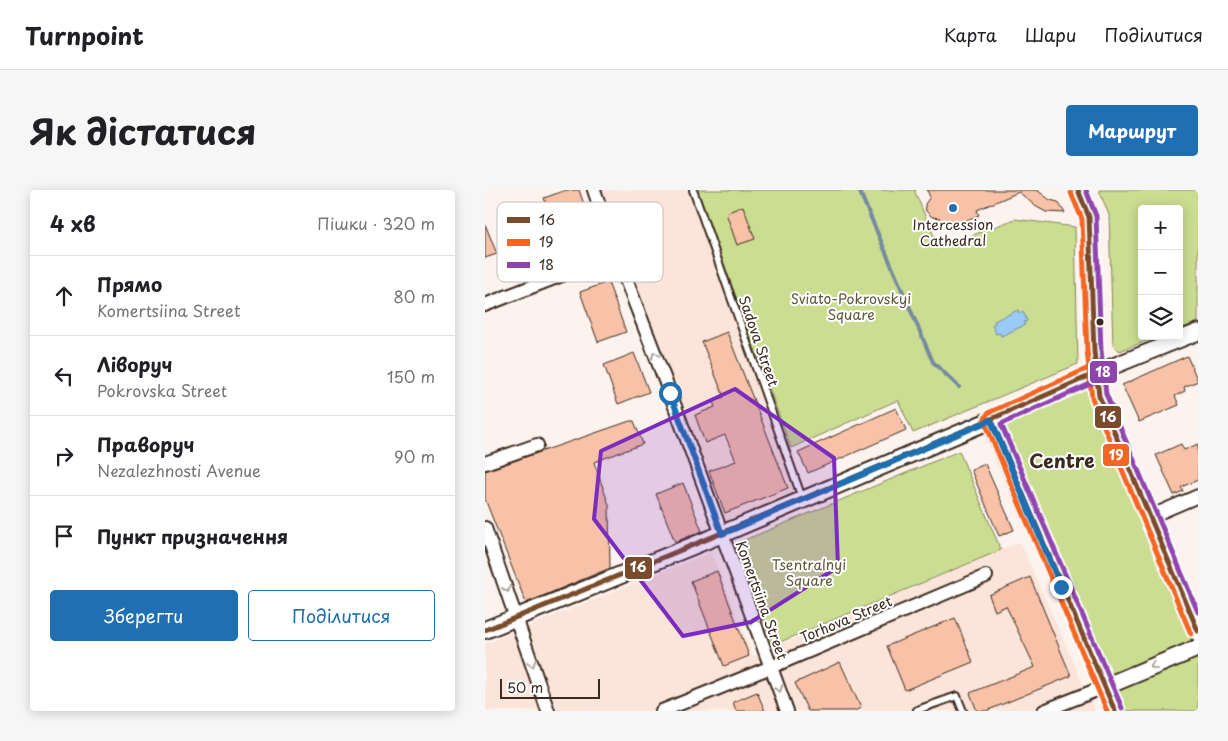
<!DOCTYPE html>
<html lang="uk">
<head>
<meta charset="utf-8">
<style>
	body { margin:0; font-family:"Playpen Sans",sans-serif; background:#f6f6f6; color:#202124 }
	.controls { position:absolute; right:15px; top:15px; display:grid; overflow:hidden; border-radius:5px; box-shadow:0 2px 12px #0003 }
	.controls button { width:45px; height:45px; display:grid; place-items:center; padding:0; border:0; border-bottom:1px solid #e0e0e0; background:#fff; color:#202124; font:25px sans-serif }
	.scale { position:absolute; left:15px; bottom:12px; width:100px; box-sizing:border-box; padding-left:5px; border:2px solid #3b2a1e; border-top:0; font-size:14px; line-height:18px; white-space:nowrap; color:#3b2a1e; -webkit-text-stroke:4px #fff; paint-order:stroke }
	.stop { position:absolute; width:15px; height:15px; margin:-11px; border:4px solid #1f6fb2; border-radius:50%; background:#fff }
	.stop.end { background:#1f6fb2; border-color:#fff; box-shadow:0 1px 5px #0008 }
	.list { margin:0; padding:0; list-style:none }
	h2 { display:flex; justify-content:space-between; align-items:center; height:65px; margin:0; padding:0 20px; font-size:21px }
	h2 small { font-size:16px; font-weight:400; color:#757577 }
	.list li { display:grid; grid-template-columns:32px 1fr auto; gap:15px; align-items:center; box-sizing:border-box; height:80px; padding:0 20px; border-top:1px solid #e0e0e0 }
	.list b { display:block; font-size:19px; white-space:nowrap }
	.list p { margin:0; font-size:16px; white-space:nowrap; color:#757577 }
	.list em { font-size:16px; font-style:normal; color:#757577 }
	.actions { display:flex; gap:10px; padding:15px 20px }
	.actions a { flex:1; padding:11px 0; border:1px solid #1f6fb2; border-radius:5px; text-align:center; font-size:18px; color:#1f6fb2 }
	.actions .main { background:#1f6fb2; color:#fff }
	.icon { flex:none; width:28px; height:28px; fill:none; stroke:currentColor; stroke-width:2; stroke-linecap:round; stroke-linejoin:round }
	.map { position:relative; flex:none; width:713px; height:521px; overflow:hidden; border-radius:5px }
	header { display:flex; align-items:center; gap:30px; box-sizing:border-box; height:70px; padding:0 25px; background:#fff; border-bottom:1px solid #e0e0e0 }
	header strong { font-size:24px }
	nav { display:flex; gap:28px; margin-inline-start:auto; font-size:18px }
	.intro { display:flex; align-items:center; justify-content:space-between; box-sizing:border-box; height:120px; padding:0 30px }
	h1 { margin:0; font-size:35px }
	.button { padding:12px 22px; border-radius:5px; background:#1f6fb2; color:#fff; font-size:18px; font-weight:700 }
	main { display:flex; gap:30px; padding:0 30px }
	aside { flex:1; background:#fff; border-radius:5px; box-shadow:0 2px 12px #0003 }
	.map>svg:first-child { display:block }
	.built { fill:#fbe4d9 }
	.green { fill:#cadd91; stroke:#828458 }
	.water { fill:#9acaf6; stroke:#748aa0 }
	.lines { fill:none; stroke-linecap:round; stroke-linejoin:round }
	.stream { stroke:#748aa0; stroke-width:4 }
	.building { fill:#f7c2a8; stroke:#3b2a1e }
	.service-casing { stroke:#3b2a1e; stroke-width:10 }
	.minor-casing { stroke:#3b2a1e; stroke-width:16 }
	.tertiary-casing { stroke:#3b2a1e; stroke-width:19 }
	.secondary-casing { stroke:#3b2a1e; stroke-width:20 }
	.primary-casing { stroke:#3b2a1e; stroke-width:22 }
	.service { stroke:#fff; stroke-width:6 }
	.minor { stroke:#fff; stroke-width:12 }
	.tertiary { stroke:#fff; stroke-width:15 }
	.secondary { stroke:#fff; stroke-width:16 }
	.primary { stroke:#fff; stroke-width:19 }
	.bus-1-casing { stroke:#fff; stroke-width:9 }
	.bus-2-casing { stroke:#fff; stroke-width:9 }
	.bus-3-casing { stroke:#fff; stroke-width:9 }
	.bus-1 { stroke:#7a4b2a; stroke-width:5 }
	.bus-2 { stroke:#f26522; stroke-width:5 }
	.bus-3 { stroke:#8e44ad; stroke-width:5 }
	.oneway { stroke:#a79f9a }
	.route { stroke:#1f6fb2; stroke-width:6 }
	.marked { fill:#7b2cbf; fill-opacity:0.2; stroke:#7b2cbf; stroke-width:4; stroke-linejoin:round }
	.poi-dot { fill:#1f6fb2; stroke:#fff; stroke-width:2 }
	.bus-dot { fill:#3b2a1e; stroke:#fff; stroke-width:2 }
	.labels { text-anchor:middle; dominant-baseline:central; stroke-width:4; stroke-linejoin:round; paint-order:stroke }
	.poi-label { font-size:14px; fill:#3b2a1e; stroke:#fff }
	.park-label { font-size:14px; fill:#5f573b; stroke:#fff }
	.street-label { font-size:14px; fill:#3b2a1e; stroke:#fff }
	.district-label { font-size:19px; font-weight:bold; fill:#3b2a1e; stroke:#fff }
	.key { fill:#fff; stroke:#c4bfbc; stroke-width:1 }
	.key-label { font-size:14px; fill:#3b2a1e }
	.line-badge { stroke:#fff; stroke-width:2 }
	.badge-label { font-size:14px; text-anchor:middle; font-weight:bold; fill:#fff }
</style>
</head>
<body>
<header>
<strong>Turnpoint</strong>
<nav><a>Карта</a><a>Шари</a><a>Поділитися</a></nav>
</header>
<div class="intro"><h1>Як дістатися</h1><a class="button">Маршрут</a></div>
<main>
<aside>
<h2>4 хв<small>Пішки · 320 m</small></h2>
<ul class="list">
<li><svg class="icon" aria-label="ahead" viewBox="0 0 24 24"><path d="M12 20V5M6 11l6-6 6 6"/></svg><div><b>Прямо</b><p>Komertsiina Street</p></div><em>80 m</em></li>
<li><svg class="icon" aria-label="left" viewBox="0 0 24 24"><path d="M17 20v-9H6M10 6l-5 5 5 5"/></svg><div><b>Ліворуч</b><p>Pokrovska Street</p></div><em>150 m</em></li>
<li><svg class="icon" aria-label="right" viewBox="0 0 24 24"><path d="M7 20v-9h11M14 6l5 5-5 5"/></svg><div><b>Праворуч</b><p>Nezalezhnosti Avenue</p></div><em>90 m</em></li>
<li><svg class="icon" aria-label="arrive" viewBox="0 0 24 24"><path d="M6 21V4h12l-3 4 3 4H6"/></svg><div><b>Пункт призначення</b></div></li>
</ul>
<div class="actions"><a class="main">Зберегти</a><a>Поділитися</a></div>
</aside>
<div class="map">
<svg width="713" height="521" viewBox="0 0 713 521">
	<rect width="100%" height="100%" fill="#fdf3ee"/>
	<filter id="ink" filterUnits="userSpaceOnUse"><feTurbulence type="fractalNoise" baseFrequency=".02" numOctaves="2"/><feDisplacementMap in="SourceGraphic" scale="10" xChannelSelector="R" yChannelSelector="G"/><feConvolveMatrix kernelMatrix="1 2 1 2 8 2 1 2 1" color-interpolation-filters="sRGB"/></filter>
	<g filter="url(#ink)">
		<path class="built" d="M116,0h87l111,306 -76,32z
			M535,352l75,169h-610v-67l226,-92 42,104z"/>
		<path class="green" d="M212,0h219l-1,2 24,56 76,-29 60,8 3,137 -165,69 -15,-33 -107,48z
			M614,0h99v132l-19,7v-120h-37v127h17l-39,15 -7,-5 -4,-131z
			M602,197l2,12 109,258v54h-72l-122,-286z
			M474,261l42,99 -228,95 -38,-101z"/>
		<path class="water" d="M533,120l1,3 4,-2 4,10 -3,1 1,3 -24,11 -1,-3 -4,1 -4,-9 3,-2 -1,-2z"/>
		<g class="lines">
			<path class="stream" d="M374,0l74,172 26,25"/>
		</g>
		<path class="building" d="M81,0h13l17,48 -33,12 -19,-52z
			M442,0h110l13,10 8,2 7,11 -19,-1 -11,-6 -16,-14 -42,18 2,5 -24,10 -3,-5 -9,4 -3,-6 -8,-1 -6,-6 -1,-7 5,-7z
			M258,16l12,33 -18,6 -11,-32z
			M0,34l12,30 -12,4z
			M123,92l18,50 -28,10 -18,-50z
			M242,142l61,156 -63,25 -16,-42 27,-10 -11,-26 -20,8 -10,-28 20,-8 -2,-5 11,-5 -22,-55z
			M149,163l15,39 -31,12 -14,-39z
			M702,166l11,25 -14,6 1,4 -10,5 4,9 -40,17 -17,-37z
			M411,218l10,22 -98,43 -10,-21z
			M145,231h4l9,23 -49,18 15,43 1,63 -84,35 -41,-104v-28z
			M696,254l3,6 14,-6v36l-17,7 2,4 -9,4 -18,-40z
			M500,274l29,66 -15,6 -28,-66z
			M198,293l19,48 -27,11 -19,-48z
			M232,381l32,85 -25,10 -33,-85z
			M545,387l41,99 -85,35h-9l-7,-18 65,-26 -29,-61 -11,5 -6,-16z
			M470,428l18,44 -68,28 -18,-44z
			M355,472l21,46 -7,3h-46l-13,-28z
			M272,502l8,19h-29l-3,-9z"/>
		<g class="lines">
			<defs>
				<path id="service" d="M208,0l109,308
					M432,520l40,-14 6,15"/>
				<path id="minor" d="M109,0l22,64 54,139 117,318
					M0,115l131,-51
					M0,273l52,-18
					M664,327l49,-21
					M0,338l63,183
					M177,521l109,-44 215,-91
					M559,521l60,-24"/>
				<path id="tertiary" d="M611,183l102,-41"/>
				<path id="secondary" d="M0,440l237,-96 269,-114
					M619,497l94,-39"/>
				<path id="primary" d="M593,0l11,27 5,134 5,45 99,235
					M611,183l-105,47 124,291"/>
			</defs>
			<use href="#service" class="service-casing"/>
			<use href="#minor" class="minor-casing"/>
			<use href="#tertiary" class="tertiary-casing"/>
			<use href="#secondary" class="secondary-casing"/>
			<use href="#primary" class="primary-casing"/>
			<use href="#service" class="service"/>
			<use href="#minor" class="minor"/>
			<use href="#tertiary" class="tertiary"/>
			<use href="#secondary" class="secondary"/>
			<use href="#primary" class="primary"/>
			<defs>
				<path id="bus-1" d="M593,0l11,27 5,134 5,45 99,235
					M506,230l124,291
					M0,440c205,-83 409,-167 611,-257"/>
				<path id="bus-2" d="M586,3l11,26 5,132 5,47 99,236
					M608,176l-105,47 -4,7 123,291"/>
				<path id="bus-3" d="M601,0l10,26 5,134 5,44 92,218
					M614,190l-98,44 121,284"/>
			</defs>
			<use href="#bus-1" class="bus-1-casing"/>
			<use href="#bus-2" class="bus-2-casing"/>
			<use href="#bus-3" class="bus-3-casing"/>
			<use href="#bus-1" class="bus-1"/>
			<use href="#bus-2" class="bus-2"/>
			<use href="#bus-3" class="bus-3"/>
		</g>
		<defs><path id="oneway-chevron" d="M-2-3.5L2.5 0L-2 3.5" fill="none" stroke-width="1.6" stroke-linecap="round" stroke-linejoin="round" transform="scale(1.25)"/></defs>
		<g class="oneway">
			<use href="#oneway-chevron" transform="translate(170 165) rotate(-111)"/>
			<use href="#oneway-chevron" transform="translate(22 399) rotate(70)"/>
			<use href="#oneway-chevron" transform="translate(269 431) rotate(-110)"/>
			<use href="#oneway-chevron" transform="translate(47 474) rotate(72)"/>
			<use href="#oneway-chevron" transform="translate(668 476) rotate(158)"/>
			<use href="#oneway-chevron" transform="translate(294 499) rotate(70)"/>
		</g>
	</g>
	<g class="lines" filter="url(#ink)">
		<path class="route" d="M185,203l52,141 269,-114 70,167"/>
	</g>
	<path class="marked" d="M250,199l99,69 4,109 -87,55 -68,14 -89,-117 7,-68z"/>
	<circle class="poi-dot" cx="468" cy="18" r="5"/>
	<circle class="bus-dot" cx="615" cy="132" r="4.5"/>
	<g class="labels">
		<g class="poi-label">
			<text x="468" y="34">Intercession<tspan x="468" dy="16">Cathedral</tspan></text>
		</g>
		<g class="park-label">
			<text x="366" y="108">Sviato-Pokrovskyi<tspan x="366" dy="16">Square</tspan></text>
			<text x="324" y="374">Tsentralnyi<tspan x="324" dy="16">Square</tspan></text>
		</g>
		<g class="street-label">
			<text transform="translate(274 151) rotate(71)">Sadova Street</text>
			<text transform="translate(277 410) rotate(70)">Komertsiina Street</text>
			<text transform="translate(361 429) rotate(-23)">Torhova Street</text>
		</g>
		<g class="district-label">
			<text x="577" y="270">Centre</text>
		</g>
	</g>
	<rect x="12" y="12" width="166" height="80" rx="8" class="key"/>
	<rect x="22" y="27" width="23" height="6" fill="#7a4b2a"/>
	<rect x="22" y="49" width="23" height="7" fill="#f26522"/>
	<rect x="22" y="72" width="23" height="6" fill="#8e44ad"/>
	<g class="key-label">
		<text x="54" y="35">16</text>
		<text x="54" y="57">19</text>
		<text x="54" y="80">18</text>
	</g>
	<g class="line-badge">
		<rect x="604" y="170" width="29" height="24" rx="5" fill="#8e44ad"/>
		<rect x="609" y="215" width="28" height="24" rx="5" fill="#7a4b2a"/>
		<rect x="617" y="253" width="28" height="24" rx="5" fill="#f26522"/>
		<rect x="139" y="366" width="29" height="24" rx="5" fill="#7a4b2a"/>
	</g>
	<g class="badge-label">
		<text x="618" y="187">18</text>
		<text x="623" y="232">16</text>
		<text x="631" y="270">19</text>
		<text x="153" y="382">16</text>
	</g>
</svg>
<div class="controls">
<button>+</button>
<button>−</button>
<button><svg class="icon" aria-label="layers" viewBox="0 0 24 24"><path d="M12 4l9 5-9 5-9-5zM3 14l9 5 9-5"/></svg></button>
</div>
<div class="scale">50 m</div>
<div class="stop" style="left:185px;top:203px"></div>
<div class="stop end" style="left:576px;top:397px"></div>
</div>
</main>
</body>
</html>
